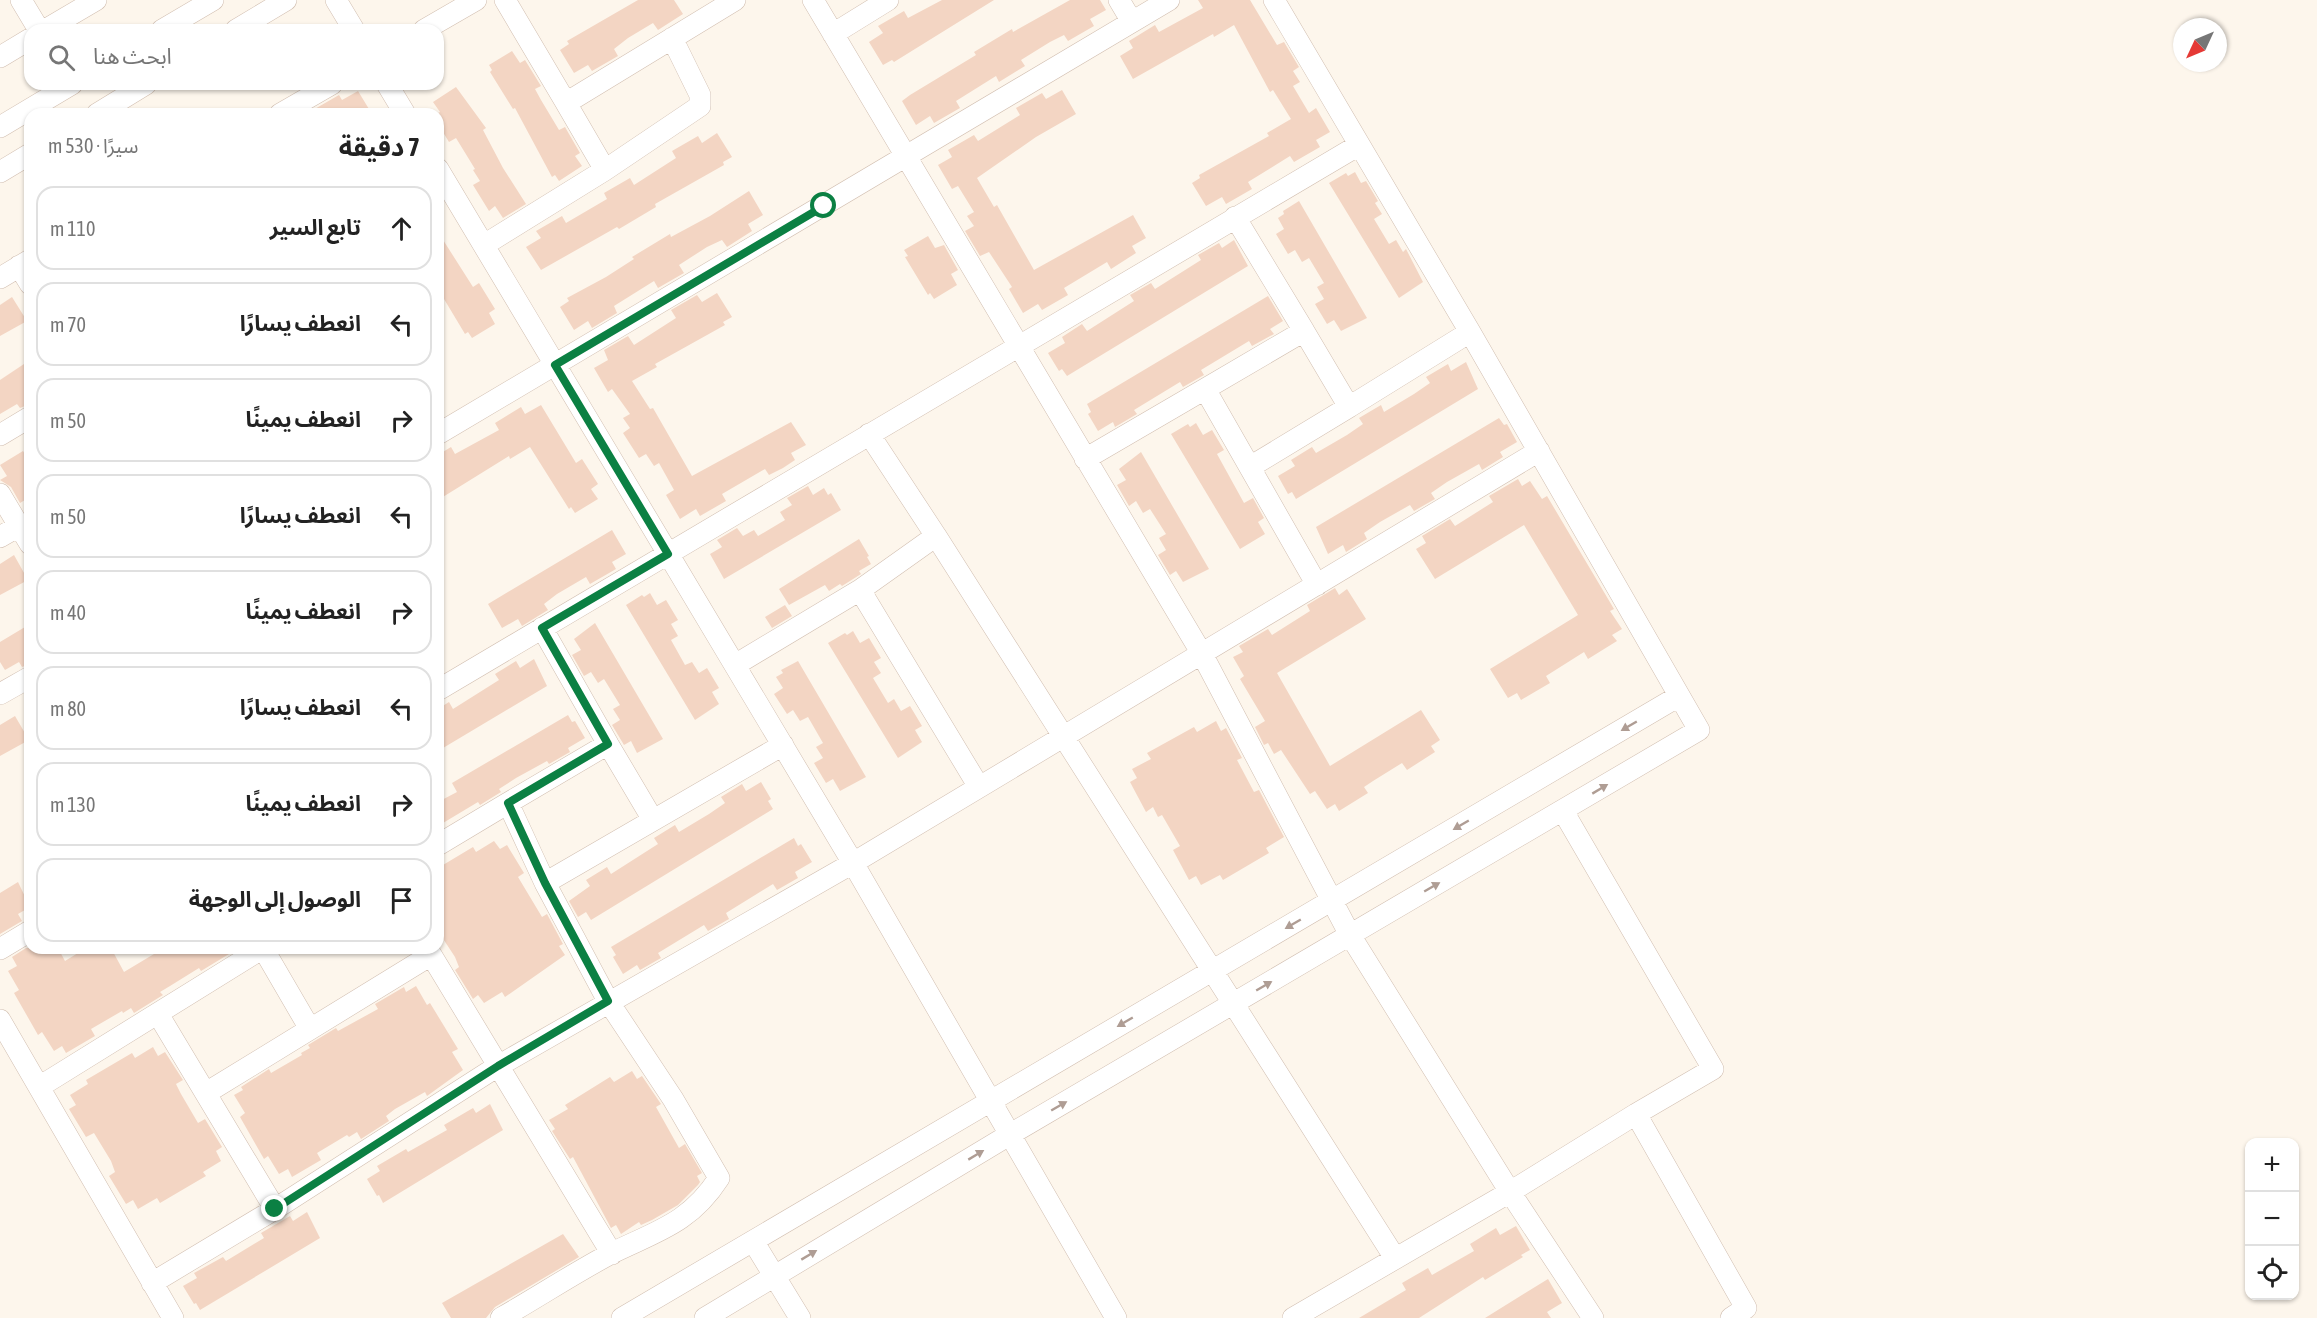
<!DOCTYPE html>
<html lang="ar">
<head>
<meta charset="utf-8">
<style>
	body { margin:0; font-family:"Asap Condensed","Noto Sans Arabic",sans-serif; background:#f6f6f6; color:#222; direction:rtl }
	.controls { position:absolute; right:18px; bottom:18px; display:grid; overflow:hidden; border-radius:12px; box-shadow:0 2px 4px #0004 }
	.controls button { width:54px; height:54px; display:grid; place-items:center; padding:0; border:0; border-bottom:2px solid #e0e0e0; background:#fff; color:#222; font:30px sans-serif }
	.compass { position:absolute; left:2173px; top:18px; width:54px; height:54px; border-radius:50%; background:#fff; box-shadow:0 2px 4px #0004; rotate:226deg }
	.stop { position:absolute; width:18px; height:18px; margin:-14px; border:4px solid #0b8043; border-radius:50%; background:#fff }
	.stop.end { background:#0b8043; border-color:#fff; box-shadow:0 2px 6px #0008 }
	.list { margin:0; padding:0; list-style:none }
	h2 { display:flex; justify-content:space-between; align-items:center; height:78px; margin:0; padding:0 24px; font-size:26px }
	h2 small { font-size:20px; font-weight:400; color:#767676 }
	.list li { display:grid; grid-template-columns:39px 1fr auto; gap:18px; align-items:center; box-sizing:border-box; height:84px; margin:0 12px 12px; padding:0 12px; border:2px solid #e0e0e0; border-radius:18px }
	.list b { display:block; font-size:22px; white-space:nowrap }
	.list em { font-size:20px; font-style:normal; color:#767676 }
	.icon { flex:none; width:33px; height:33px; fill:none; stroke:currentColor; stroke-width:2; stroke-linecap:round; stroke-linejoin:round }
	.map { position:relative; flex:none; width:2317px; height:1318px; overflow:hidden; direction:ltr }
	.search { position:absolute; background:#fff; box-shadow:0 2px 4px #0004; left:24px; top:24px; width:420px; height:66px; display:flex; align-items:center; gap:15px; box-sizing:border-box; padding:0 21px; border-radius:18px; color:#767676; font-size:22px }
	.panel { position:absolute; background:#fff; box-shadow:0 2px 4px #0004; left:24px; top:108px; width:420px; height:846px; border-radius:18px; direction:rtl }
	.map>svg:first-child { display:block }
	.building { fill:#f3d5c3 }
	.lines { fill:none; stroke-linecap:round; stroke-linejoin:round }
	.minor-casing { stroke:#d1beb0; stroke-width:22 }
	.minor { stroke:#fff; stroke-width:21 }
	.oneway { fill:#af9d94 }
	.route { stroke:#0b8043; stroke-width:8 }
</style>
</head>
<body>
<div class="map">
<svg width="2317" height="1318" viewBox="0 0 2317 1318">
	<rect width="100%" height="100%" fill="#fdf6ec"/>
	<path class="building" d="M638,0h36l9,14 -25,16 -5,-7 -25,15 -14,11 4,7 -26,15 -4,-6 -14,8 -14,-23 9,-6 -2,-3z
		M942,0h52l-100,62 -2,-2 -9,5 -14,-23 14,-9 -5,-7 26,-15 4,7z
		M1070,0h30l6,10 -16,9 4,7 -26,15 -4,-6 -14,7 -29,18 4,6 -26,16 -3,-6 -40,25 4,7 -26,15 -4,-7 -14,9 -14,-24 8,-6 66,-40 -2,-3 38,-23 1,3z
		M1198,0h52l27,45 7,-3 15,25 -6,4 7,11 -7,4 16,27 7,-5 14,24 -14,8 4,7 -26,15 -4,-6 -42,26 4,7 -26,15 -4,-7 -16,9 -14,-23 8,-5 -1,-3 70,-39 -2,-3 24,-14 -18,-29 -3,2 -36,-67 -20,12 -1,-3 -80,45 -13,-23 13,-8 -4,-7 26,-16 4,7 44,-24z
		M512,51l8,12 5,-3 16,26 -6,3 6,11 18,30 6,-3 15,26 -5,3 7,10 -23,15 -4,-6 -3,2 -37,-69 -2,1 -23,-37 2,-2 -3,-5z
		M456,87l30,41 -3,2 20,38 23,36 -23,14 -8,-12 -6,5 -16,-26 7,-4 -7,-11 2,-1 -19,-31 -7,4 -11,-18 -2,-10 4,-2 -7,-10z
		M1062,90l14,24 -40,23 -59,41 17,29 3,-2 37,65 99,-55 13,23 -14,8 4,7 -25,16 -4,-7 -43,26 4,7 -26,15 -4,-6 -15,9 -14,-24 3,-2 -23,-35 -9,4 -15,-25 9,-5 -7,-10 7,-4 -16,-26 -6,3 -14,-24 14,-8 -4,-7 26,-15 4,6 42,-26 -4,-7 26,-15 4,6z
		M358,91l14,23h-66l33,-19 3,5z
		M717,133l15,24 -9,5 1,3 -69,39 1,3 -37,22 -2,-2 -76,43 -15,-23 15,-9 -5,-7 26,-15 4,7 41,-24 -3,-6 26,-15 4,7 42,-27 -4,-7 26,-15 4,7z
		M1355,172l6,11 5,-2 12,20 -3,2 7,11 -8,5 15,25 7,-4 7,12 3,-3 17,33 -24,16 -70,-115 17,-10 2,3z
		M749,191l14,24 -15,9 4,7 -25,16 -5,-7 -15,7 -28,18 5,8 -26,15 -4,-7 -40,25 3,7 -25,15 -4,-7 -14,9 -14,-23 9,-6 -2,-3 39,-21 28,-18 -2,-2 38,-23 1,3 39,-21z
		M1299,201l68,117 -26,13 -7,-11 -7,4 -12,-20 9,-5 -7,-12 7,-4 -15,-25 -7,4 -7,-12 -7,4 -12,-20 8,-5 -6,-11 6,-4 -1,-3z
		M438,232l35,55 6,-4 16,26 -6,4 6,11 -23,14 -4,-6 -3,2 -27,-45z
		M928,236l7,12 9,-3 14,25 -7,4 6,11 -23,14 -4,-6 -2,2 -23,-38 3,-1 -4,-6z
		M1234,240l14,26 -181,110 -5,-7 -3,2 -11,-18 17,-10 -3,-6 20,-13 5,7 47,-30 -4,-6 21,-12 4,6 46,-29 -3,-5 21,-12 3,5z
		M717,293l15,24 -9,5 2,3 -70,39 2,3 -25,14 18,28 3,-1 39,68 99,-54 15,23 -15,8 4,7 -12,8 -14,7 -4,-6 -43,25 4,7 -26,15 -4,-7 -16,10 -14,-24 8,-5 -15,-27 -5,3 -8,-12 -7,4 -16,-25 7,-5 -7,-10 7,-4 -18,-25 -4,3 -14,-24 14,-8 -4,-10 24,-14 6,9 42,-27 -5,-8 26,-15 5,7z
		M1268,296l15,25 -13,8 4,5 -22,12 -3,-5 -48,29 3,5 -21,12 -3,-5 -46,28 3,4 -22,13 -2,-5 -15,9 -10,-17 3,-2 -4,-8z
		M12,297l15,24 -27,15v-31z
		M30,360v44l-10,4 -3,-4 -17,10v-34z
		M1466,362l12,27 -182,110 -4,-7 -4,2 -10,-18 17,-10 -4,-6 21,-13 4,6 31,-18 16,-11 -4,-6 22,-13 3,7 30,-18 16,-11 -4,-6 22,-13 3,7z
		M541,405l35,58 6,-4 16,25 -7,5 7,10 -23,14 -4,-6 -2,2 -39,-62 -20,12 -1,-3 -71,44v-45l13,-8 4,7 44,-24 -4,-7 26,-16 4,7z
		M1499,418l5,7 3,-1 10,18 -17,10 3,5 -21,13 -3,-6 -32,18 -16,11 4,6 -21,12 -4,-6 -30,17 -16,11 3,6 -21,13 -3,-7 -15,9 -12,-27z
		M1196,423l7,12 9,-5 12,20 -7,4 27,49 9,-5 11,20 -6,4 7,12 -25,15 -69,-115 17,-10 2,3z
		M23,451l7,11v35l-10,6 -9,-16 -11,-7 7,-4 -7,-11z
		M1141,452l68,117 -26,13 -7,-11 -6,4 -12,-20 8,-5 -7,-12 7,-4 -16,-25 -7,4 -7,-12 -7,5 -12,-21 9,-5 -7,-11z
		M1518,479l4,7 8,-5 12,18 5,-3 67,113 -4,2 12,18 -10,6 5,6 -29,18 -4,-7 -38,24 4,7 -29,17 -4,-7 -9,5 -18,-29 88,-54 -54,-90 -89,54 -19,-30 10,-6 -4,-7 28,-17 5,7 38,-24 -4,-6z
		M808,486l5,9 11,-7 4,7 3,-2 10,17 -117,69 -14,-25 12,-7 -5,-7 20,-12 6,8 11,-6 4,6 27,-16 -5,-8 12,-7 -5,-7z
		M612,530l14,24 -14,8 4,7 -26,15 -4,-7 -29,17 -13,10 4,6 -26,16 -4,-7 -16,9 -14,-24z
		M859,539l10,17 -2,1 4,7 -12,7 2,3 -19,12 -2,-2 -11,7 -4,-6 -36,20 -10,-16z
		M14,555l14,25 -28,15v-31z
		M1335,588l4,7 8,-6 19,30 -89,54 53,93 91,-56 19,30 -9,6 4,6 -28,18 -5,-7 -29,18 -9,6 4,6 -29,18 -4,-7 -8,5 -12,-18 -5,3 -29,-44 -7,4 -6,-11 -4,2 -9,-18 10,-6 -25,-42 4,-3 -11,-19 10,-5 -4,-6 29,-17 4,6 38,-24 -3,-6z
		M650,593l7,12 9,-5 12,20 -7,4 7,12 -7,4 14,25 7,-3 7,11 8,-5 12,20 -7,4 7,12 -24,16 -69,-115 16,-10 2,2z
		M785,605l7,11 -20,12 -7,-11z
		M595,623l68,116 -26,14 -6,-12 -7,4 -12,-20 8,-5 -7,-11 7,-4 -16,-26 -6,4 -7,-11 -7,4 -12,-21 9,-5 -7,-11z
		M30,624v40l-8,3 -3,-5 -14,8 -5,-8v-20z
		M853,631l7,12 9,-5 12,20 -7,4 7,11 -8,5 15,25 6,-4 7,12 9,-5 12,20 -7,4 7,12 -24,16 -70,-115 17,-10 2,2z
		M534,659l13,27 -109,65v-42l11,-7 4,7 46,-29 -4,-6 21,-13 4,7z
		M798,661l68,116 -26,14 -7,-12 -7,4 -12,-20 9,-5 -7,-11 7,-4 -15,-26 -8,4 -7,-11 -6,4 -13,-20 9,-6 -7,-11 7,-4 -2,-3z
		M568,715l4,7 3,-1 10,17 -17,10 2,4 -21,12 -2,-3 -31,17 -17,11 2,3 -21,13 -2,-3 -40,24v-24l19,-10 -5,-9z
		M15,716l14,24 -29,16v-31z
		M1216,721l5,10 5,-3 16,30 -5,2 17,32 5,-2 25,47 -18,11 3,5 -46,27 -3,-5 -19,10 -5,-9 -7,4 -16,-30 7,-4 -18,-31 -4,2 -5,-10 -7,5 -16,-30 7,-4 -5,-9 19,-10 -4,-6 47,-26 3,5z
		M761,782l10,17 -3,2 5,8 -182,111 -5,-8 -8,5 -9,-16 21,-15 -4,-6 21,-13 4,7 47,-30 -4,-6 21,-13 4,7 30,-18 16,-11 -4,-6 21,-13 4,7z
		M794,838l4,8 3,-2 11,18 -17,10 3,6 -21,12 -4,-6 -47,29 3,6 -21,12 -4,-6 -46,28 3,5 -21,12 -3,-5 -14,9 -10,-17 3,-2 -5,-8z
		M494,841l6,8 7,-4 17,28 -6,4 24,40 5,-3 16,30 -4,2 6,9 -60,42 -3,-5 -18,11 -6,-8 -5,4 -18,-29 4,-3 -4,-10 -17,-26v-63l35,-21 3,5z
		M18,882l12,25 -12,7 4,7 -22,13v-41z
		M26,948h32l7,13 21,-13h25l13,24 40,-24h62l3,6 -28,17 -2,-3 -29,18 -10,6 3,3 -29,18 -3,-5 -8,5 -1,-2 -31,18 4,7 -29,17 -4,-7 -8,5 -12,-19 -4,3 -24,-42 5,-3 -11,-19 9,-5 -5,-9z
		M416,986l11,19 3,-2 28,46 -6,3 11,18 -36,26 -2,-4 -30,17 -9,7 3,5 -28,18 -4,-7 -8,5 -2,-2 -30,18 4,7 -29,17 -4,-8 -9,5 -11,-18 -4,3 -24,-42 5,-4 -11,-18 9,-5 -2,-3 28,-18 2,4 31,-18 -1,-2 9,-5 -2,-3 28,-17 2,3 40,-22 -3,-5 29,-17 2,5z
		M153,1047l5,9 7,-4 18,28 -7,4 5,10 17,29 7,-4 17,28 -6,4 5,10 -18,11 3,4 -46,27 -3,-5 -19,11 -5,-9 -7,4 -17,-28 6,-4 -4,-11 -17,-28 -8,4 -17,-28 7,-4 -6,-10 18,-11 -2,-4 46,-27 3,5z
		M632,1071l5,8 5,-3 19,28 -5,3 23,41 6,-4 17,29 -5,3 3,6 -2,3 -20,20 -26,15 -11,5 -2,-3 -18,12 -5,-9 -5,3 -38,-71 -3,2 -18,-28 3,-2 -6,-9 19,-11 -3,-4 45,-28 4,5z
		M490,1104l13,26 -120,73 -4,-8 -2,1 -10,-17 13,-8 -3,-5 29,-17 2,3 39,-22 -3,-5 29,-17 3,5z
		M307,1212l13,26 -120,72 -4,-7 -2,1 -11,-18 14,-8 -3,-5 29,-16 3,4 38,-23 -3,-5 29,-17 3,5z
		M1516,1226l14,24 -9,5 2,2 -38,23 -2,-3 -64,41h-60l47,-28 -4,-7 26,-15 4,7 42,-24 -4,-7 26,-16 4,7z
		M563,1234l16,23 -84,50 -9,11h-35l-9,-15z
		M1548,1279l14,24 -15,9 4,6h-66z"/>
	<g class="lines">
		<defs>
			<path id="minor" d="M21,0l18,30
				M336,0l18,30
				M505,0l61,103 169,-103
				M813,0l389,654 148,281 160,257 83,126
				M1119,0l13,22
				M45,30l51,-30
				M162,30l51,-30
				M236,30l50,-30
				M424,30l52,-30
				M833,34l55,-34
				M0,57l30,-18
				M387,84l18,30
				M97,114l49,-30
				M280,114l52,-30
				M0,127l72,-43
				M438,169l415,694 263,455
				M605,170l95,-64v-11l-28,-57
				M0,172l30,-18
				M1235,217l69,114
				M484,245l121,-75 -39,-67
				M19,266l11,18
				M0,278l30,-18
				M1205,389l99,-58 45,76 -99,60
				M1349,407l121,-75
				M438,434l731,-434
				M0,435l30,-18
				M1085,459l120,-70 112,196
				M0,494l19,32
				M936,536l459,722
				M0,537l19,-11 11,18
				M860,590l119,197
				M542,628l66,116
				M735,665l125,-75 76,-54 -67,-102
				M438,690l921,-545
				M0,694l30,-17
				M1563,811l150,258 -77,45 110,194 -15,10
				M438,845l70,-42
				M545,883l-37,-80 100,-59 45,76
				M427,948l185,306
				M0,949l30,-18
				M264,950l46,79
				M158,1014l117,195
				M0,1020l173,298
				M39,1087l224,-139
				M206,1093l225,-138
				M753,1241l47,77
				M152,1283l123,-74 223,-143 355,-203 686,-412
				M501,1318c37,-21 73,-45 111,-65 45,-22 78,-30 107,-75l-46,-79 -65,-98 -63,-118 238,-138
				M622,1318l1057,-622
				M705,1318l304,-183 690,-405 -229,-398 -196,-332
				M1293,1318l217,-126 126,-78"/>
		</defs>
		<use href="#minor" class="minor-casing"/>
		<use href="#minor" class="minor"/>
	</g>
	<defs><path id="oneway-solid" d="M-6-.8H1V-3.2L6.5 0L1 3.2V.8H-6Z" transform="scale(1.5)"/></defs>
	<g class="oneway">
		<use href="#oneway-solid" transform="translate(1629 726) rotate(150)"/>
		<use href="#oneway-solid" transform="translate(1600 789) rotate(-31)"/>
		<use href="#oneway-solid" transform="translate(1461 825) rotate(150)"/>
		<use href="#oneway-solid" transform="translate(1432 887) rotate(-30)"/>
		<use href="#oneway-solid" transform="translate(1293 924) rotate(150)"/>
		<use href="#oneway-solid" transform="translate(1264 986) rotate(-30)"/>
		<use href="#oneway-solid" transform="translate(1125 1022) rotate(150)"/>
		<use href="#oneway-solid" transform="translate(1059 1106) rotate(-30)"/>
		<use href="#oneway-solid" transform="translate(976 1155) rotate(-31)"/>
		<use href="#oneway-solid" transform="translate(809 1255) rotate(-31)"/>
	</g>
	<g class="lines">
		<path class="route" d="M275,1209l223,-143 110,-65 -63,-118 -37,-80 100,-59 -66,-116 126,-74 -113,-189 269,-159"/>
	</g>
</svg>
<div class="controls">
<button>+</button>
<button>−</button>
<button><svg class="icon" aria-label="locate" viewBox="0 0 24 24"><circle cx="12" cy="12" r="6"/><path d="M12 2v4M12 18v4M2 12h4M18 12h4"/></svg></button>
</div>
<svg class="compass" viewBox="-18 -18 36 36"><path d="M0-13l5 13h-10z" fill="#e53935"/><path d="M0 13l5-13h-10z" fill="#767676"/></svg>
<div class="stop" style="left:824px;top:206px"></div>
<div class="stop end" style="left:275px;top:1209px"></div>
<div class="search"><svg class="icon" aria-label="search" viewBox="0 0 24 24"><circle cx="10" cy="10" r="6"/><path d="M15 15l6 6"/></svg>ابحث هنا</div>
<section class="panel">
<h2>7 دقيقة<small>سيرًا · 530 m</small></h2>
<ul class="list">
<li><svg class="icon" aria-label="ahead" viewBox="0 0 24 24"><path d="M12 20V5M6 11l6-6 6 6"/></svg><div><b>تابع السير</b></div><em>110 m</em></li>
<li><svg class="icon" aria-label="left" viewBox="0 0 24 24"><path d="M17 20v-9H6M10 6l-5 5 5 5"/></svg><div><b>انعطف يسارًا</b></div><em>70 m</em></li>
<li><svg class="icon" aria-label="right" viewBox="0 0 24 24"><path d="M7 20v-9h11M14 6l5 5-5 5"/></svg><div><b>انعطف يمينًا</b></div><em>50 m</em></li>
<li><svg class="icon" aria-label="left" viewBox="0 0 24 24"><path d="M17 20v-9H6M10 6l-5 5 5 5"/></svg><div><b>انعطف يسارًا</b></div><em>50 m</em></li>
<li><svg class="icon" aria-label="right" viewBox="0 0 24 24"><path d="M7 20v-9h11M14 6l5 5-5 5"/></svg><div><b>انعطف يمينًا</b></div><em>40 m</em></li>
<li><svg class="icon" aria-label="left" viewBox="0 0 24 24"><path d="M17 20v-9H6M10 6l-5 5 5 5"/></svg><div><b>انعطف يسارًا</b></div><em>80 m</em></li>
<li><svg class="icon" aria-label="right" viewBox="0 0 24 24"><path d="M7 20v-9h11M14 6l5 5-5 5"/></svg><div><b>انعطف يمينًا</b></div><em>130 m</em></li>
<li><svg class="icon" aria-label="arrive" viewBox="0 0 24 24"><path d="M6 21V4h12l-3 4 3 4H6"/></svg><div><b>الوصول إلى الوجهة</b></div></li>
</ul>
</section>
</div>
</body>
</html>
